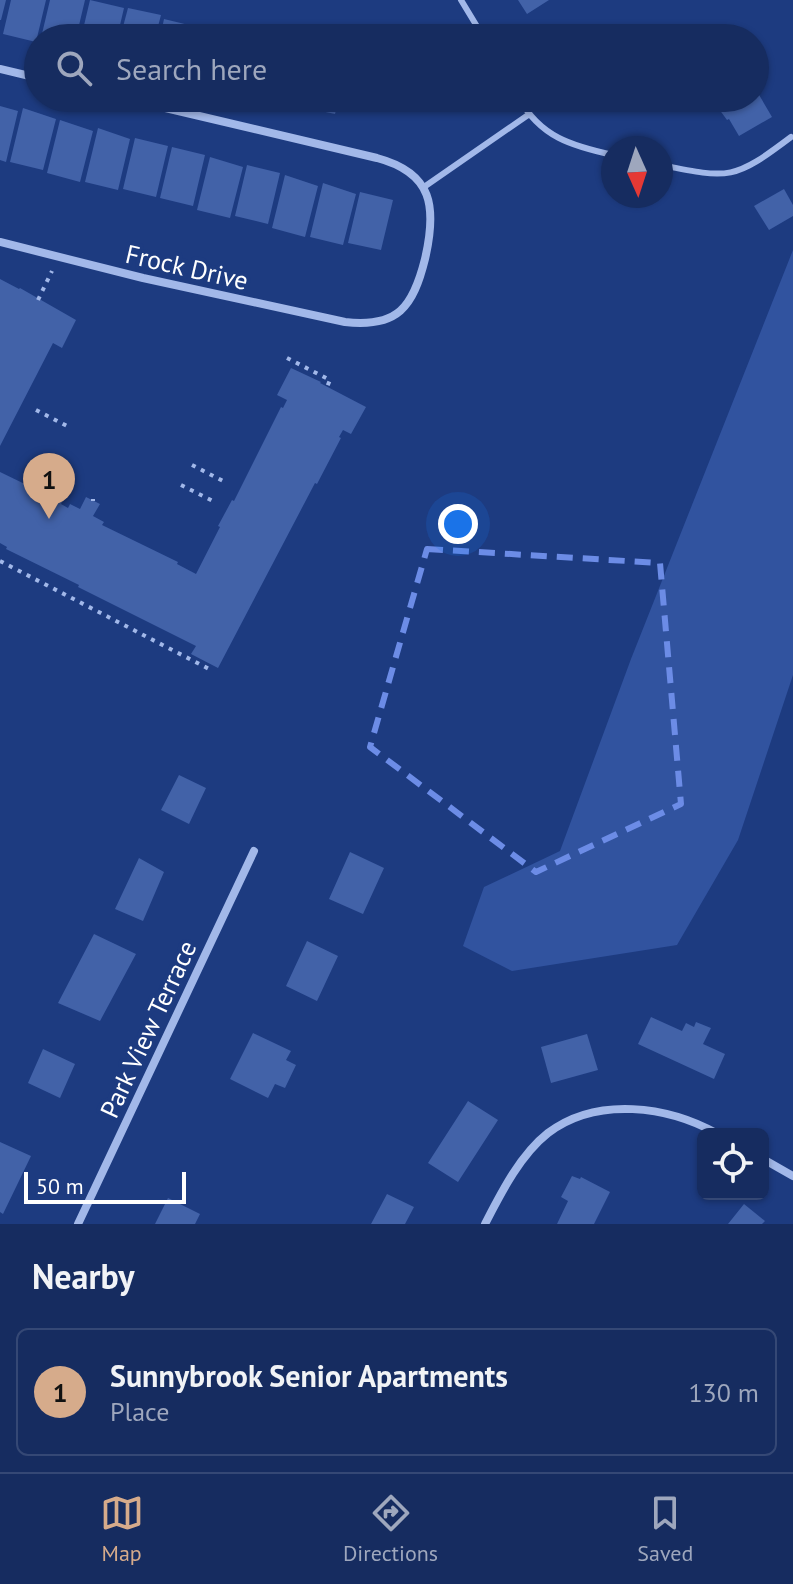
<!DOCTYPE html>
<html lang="en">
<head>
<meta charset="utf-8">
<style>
	body { margin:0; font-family:"PT Sans",sans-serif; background:#1f3466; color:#f1f3f6 }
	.controls { position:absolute; right:24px; bottom:24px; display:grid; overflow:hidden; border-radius:12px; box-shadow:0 2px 6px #0004 }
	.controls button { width:72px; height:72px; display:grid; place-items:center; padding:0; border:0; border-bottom:2px solid #354875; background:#162c60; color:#f1f3f6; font:40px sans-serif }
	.compass { position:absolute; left:601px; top:136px; width:72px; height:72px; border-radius:50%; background:#162c60; box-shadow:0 2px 6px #0004; rotate:177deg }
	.scale { position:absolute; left:24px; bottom:20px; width:162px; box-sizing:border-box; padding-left:8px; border:4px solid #fff; border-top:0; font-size:22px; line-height:28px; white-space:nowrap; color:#fff; -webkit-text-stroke:6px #1d3b80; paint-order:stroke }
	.you { position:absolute; left:458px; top:524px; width:28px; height:28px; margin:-20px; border:6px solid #fff; border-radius:50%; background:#1a73e8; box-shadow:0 0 0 12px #1a73e833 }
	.badge { display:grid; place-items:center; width:52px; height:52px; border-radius:50%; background:#d6ab8b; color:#111; font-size:26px; font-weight:700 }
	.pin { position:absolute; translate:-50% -66px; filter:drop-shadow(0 2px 4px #0008) }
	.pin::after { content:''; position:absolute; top:42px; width:28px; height:24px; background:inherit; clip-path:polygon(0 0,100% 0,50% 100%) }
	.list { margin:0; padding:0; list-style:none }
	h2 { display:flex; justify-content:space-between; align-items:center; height:104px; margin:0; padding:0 32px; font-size:34px }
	h2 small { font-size:26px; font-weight:400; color:#9ea7bd }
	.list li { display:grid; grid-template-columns:52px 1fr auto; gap:24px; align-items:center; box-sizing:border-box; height:128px; margin:0 16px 16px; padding:0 16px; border:2px solid #354875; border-radius:12px }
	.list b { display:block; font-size:30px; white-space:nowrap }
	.list p { margin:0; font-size:26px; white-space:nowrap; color:#9ea7bd }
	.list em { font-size:26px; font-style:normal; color:#9ea7bd }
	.icon { flex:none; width:44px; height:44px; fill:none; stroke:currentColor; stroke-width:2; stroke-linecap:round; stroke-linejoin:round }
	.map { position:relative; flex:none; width:793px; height:1224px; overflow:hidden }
	.search { position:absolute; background:#162c60; box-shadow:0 2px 6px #0004; left:24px; right:24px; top:24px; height:88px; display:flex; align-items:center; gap:20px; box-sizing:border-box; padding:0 28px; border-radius:44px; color:#9ea7bd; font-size:30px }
	.sheet { height:248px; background:#162c60 }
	nav { display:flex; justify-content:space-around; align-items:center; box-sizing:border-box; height:112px; border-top:2px solid #354875; background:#162c60; font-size:22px; color:#9ea7bd }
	nav a { display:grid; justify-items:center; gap:4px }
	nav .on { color:#d6ab8b }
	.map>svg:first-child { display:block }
	.green { fill:#31539f }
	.building { fill:#4262a8 }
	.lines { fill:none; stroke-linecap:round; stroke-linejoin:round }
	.path { stroke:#a2b8e9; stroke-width:4; stroke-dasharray:4 6; stroke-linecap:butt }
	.lane { stroke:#a2b8e9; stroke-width:6 }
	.street { stroke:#a2b8e9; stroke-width:8 }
	.marked { fill:none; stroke:#6c8ce6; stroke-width:6; stroke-dasharray:16 10; stroke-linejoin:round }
	.labels { text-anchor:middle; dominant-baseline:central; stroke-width:8; stroke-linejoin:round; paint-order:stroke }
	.street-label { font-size:26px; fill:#fff; stroke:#1d3b80 }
</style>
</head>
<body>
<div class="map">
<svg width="793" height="1224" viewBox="0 0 793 1224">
	<rect width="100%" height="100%" fill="#1d3b80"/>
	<path class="green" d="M793,250v425l-55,165 -61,105 -165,26 -49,-25 21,-59 76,-36 71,-192z"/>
	<path class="building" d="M0,0h6l-5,20h-1z
		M11,0h35l-10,42 -33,-8z
		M50,0h35l-9,38h-35z
		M90,0l34,8 -7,30h-36z
		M518,0h31l-22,14z
		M128,8l33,7 -6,23h-35z
		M164,19l33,8 -2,11h-35z
		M202,29l36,8v1h-38z
		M755,88l17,29 -33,19 -10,-17 -2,1 -16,-22h44z
		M304,98h35l-4,16 -33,-7z
		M0,106l18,5 -12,51 -6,-2z
		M23,108l33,11 -13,51 -33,-8z
		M60,120l33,11 -13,51 -33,-9z
		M98,128l32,11 -12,51 -33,-8z
		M135,138l33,8 -12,51 -33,-8z
		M172,147l33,8 -12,51 -33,-8z
		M210,157l33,10 -13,51 -33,-8z
		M247,165l33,8 -12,51 -33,-8z
		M285,175l33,11 -13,51 -33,-9z
		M323,183l33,11 -13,51 -33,-8z
		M784,189l9,16v11l-24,14 -15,-24z
		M360,192l33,8 -12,50 -33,-7z
		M0,279l19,10 1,-1 56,32 -14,28 -9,-5 -53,103z
		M291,368l30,14 -1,1 46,24 -15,27 -8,-4 -4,7 2,1 -24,46 -2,-1 -97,185 -27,-14 5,-8 -118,-59 1,-2 -73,-36 1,-2 -7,-4v-71l62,30 -1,2 7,4 2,-4 10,5 6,-12 14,7 -7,12 11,6 -2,3 76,37 -1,2 19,10 24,-47 -2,-1 14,-26 2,1 47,-94 2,1 4,-8 -10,-5z
		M179,775l27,13 -17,36 -28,-14z
		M350,852l34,16 -21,46 -34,-15z
		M139,858l25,14 -21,49 -28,-12z
		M94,934l42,20 -36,67 -42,-18z
		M307,941l31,15 -21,45 -31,-15z
		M651,1017l31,14 4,-8 8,4 2,-5 15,6 -8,16 22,10 -11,25 -76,-35z
		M253,1033l38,18 -5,9 10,5 -11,23 -10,-4 -7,14 -38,-19z
		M587,1034l11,36 -47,13 -10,-36z
		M43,1049l32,15 -15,34 -32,-15z
		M468,1101l30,19 -40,62 -30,-19z
		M0,1142l31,14 -28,58 -3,-2z
		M572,1176l8,3 1,-2 29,15 -16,32h-37l11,-23 -7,-4z
		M387,1194l27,13 -9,17h-34z
		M168,1198l32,16 -5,10h-40z
		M744,1204l21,17 -3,3h-34z"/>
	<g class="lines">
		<path class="path" d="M38,300l14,-29
			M287,358l43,22 -3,7
			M36,410l31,16
			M192,465l31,16
			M181,485l32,16
			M93,501v-2
			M0,561l211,109"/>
		<path class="lane" d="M461,0l23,38
			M519,98c21,39 53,48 94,57
			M661,165c69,14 73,15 130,-28
			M424,187l104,-72"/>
		<path class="street" d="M0,69l38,9
			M0,242l143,36 202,44c53,6 68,-15 80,-63 12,-52 8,-86 -48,-101l-254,-60
			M763,1159l30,17
			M78,1224l176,-373
			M485,1224c16,-31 35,-69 63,-91 49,-37 120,-27 170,1"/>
	</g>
	<path class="marked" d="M427,549l233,14 21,241 -145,68 -166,-125z"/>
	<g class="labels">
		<g class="street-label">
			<text transform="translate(187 267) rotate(13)">Frock Drive</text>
			<text transform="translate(148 1029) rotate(-65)">Park View Terrace</text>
		</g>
	</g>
</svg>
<div class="controls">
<button><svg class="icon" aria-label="locate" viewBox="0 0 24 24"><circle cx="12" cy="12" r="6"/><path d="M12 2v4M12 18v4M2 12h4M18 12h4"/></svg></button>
</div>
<svg class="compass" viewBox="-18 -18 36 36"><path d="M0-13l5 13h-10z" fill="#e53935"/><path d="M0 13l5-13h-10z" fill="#9ea7bd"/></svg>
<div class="scale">50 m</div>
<div class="you"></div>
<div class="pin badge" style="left:49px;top:519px">1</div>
<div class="search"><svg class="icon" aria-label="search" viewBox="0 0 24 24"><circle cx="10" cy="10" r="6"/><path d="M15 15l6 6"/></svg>Search here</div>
</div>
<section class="sheet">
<h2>Nearby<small></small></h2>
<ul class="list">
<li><span class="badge">1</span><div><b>Sunnybrook Senior Apartments</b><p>Place</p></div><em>130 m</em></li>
</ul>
</section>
<nav>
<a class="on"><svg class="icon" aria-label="map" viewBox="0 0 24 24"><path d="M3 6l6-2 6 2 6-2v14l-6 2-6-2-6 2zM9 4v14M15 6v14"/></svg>Map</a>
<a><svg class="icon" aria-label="directions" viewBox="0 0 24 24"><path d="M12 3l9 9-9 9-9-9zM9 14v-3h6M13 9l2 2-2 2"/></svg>Directions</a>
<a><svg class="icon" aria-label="saved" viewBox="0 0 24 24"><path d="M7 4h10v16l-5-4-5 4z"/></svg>Saved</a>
</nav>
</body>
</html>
